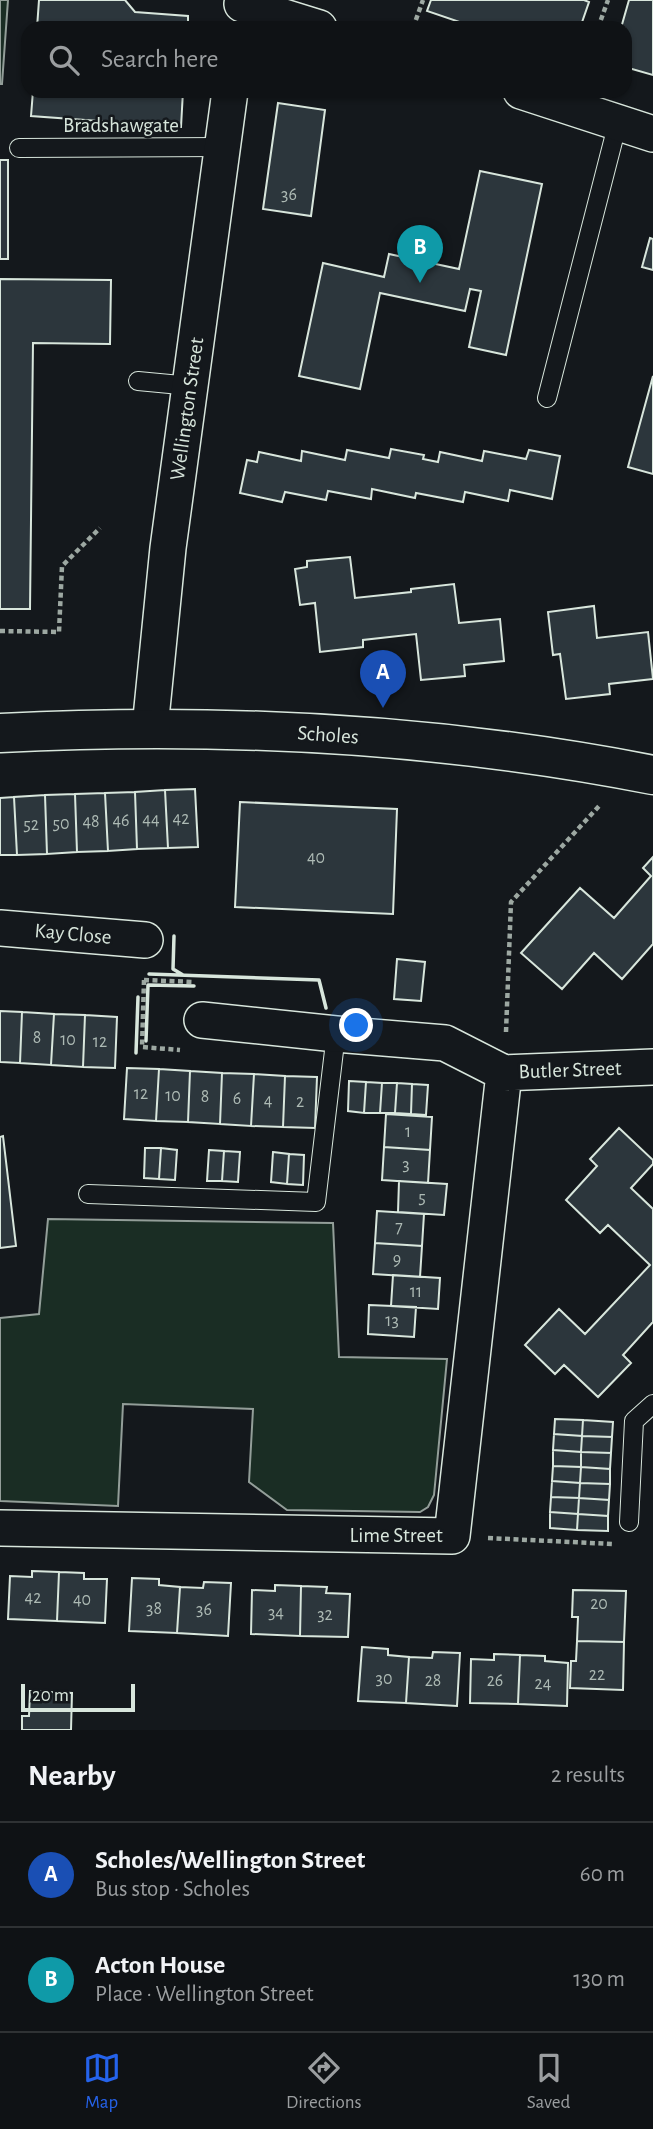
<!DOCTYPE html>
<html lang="en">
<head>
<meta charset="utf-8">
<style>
	body { margin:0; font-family:"Alegreya Sans",sans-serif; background:#1d2022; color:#f1f3f6 }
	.scale { position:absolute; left:21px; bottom:18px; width:114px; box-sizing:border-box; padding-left:7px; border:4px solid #d8e6dc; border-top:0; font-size:19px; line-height:24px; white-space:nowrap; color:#d8e6dc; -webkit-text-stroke:5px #14181c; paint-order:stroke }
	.you { position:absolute; left:357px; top:1026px; width:24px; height:24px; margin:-18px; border:5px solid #fff; border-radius:50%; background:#1a73e8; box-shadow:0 0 0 10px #1a73e833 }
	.badge { display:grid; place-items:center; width:46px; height:46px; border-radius:50%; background:#2563eb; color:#fff; font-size:23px; font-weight:700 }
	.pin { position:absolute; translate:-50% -58px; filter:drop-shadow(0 2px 4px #0008) }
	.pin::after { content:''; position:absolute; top:37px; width:24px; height:21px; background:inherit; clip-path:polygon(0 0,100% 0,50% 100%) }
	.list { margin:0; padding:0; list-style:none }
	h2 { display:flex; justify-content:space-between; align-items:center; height:91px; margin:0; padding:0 28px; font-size:30px }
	h2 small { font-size:23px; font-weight:400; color:#9b9ea0 }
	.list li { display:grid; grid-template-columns:46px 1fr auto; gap:21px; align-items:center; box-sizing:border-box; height:105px; padding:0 28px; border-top:2px solid #2f3234 }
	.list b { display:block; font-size:26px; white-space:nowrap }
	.list p { margin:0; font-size:23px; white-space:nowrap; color:#9b9ea0 }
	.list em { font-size:23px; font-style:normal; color:#9b9ea0 }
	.icon { flex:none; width:38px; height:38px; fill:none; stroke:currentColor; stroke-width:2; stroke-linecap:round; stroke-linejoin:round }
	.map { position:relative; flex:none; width:653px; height:1730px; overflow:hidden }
	.search { position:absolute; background:#0f1215; box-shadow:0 2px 5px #0004; left:21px; right:21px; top:21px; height:77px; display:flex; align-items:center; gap:18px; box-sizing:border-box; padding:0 24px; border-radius:21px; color:#9b9ea0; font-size:26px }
	.sheet { height:301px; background:#0f1215 }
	nav { display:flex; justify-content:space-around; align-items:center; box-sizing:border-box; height:98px; border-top:2px solid #2f3234; background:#0f1215; font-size:19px; color:#9b9ea0 }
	nav a { display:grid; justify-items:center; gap:4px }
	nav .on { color:#2563eb }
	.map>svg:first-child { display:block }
	.green { fill:#1a2d24; stroke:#939e99; stroke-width:2 }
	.building { fill:#2c363c; stroke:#d8e6dc; stroke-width:2 }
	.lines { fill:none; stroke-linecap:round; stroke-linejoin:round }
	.service-casing { stroke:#d8e6dc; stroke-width:20 }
	.minor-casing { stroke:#d8e6dc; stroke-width:38 }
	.secondary-casing { stroke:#d8e6dc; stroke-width:41 }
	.path { stroke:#9da8a2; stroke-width:4.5; stroke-dasharray:5 3.5; stroke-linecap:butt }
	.service { stroke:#14181c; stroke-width:18 }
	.minor { stroke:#14181c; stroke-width:35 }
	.secondary { stroke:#14181c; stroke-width:38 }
	.wall { stroke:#d8e6dc; stroke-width:3.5 }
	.labels { text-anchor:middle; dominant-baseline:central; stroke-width:5; stroke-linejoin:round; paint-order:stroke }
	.number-label { font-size:18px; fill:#adbab4 }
	.street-label { font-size:21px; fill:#d8e6dc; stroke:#14181c }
</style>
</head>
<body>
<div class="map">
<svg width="653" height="1730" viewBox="0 0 653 1730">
	<rect width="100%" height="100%" fill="#14181c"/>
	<path class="green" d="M0,0h8l-6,84h-2z
		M48,1219l285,4 6,134 108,2 -13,136 -6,12 -8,5 -133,-2 -38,-28 4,-73 -130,-5 -5,102 -118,-5v-183l39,-4z"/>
	<path class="building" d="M39,0h86l10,12 53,4v12h-151z
		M431,0h153l5,2 -9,26h-103l-50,-17z
		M629,0h24v75l-28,-8v-39h-4z
		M33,91h150l-2,36 -150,-11z
		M278,103l47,7 -14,106 -48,-7z
		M0,160h8v99h-8z
		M480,171l62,13 -36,171 -37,-8 12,-56 -11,-2 -5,22 -85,-18 -20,96 -61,-13 24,-113 61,14 5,-23 70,15z
		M650,238l3,1v31l-11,-3z
		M0,279l111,1 -1,64 -77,-1 -3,266h-30z
		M653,376v98l-25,-7z
		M391,449l33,6 -1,4 15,3 2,-10 42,9 2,-10 42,8 3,-9 31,6 -8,43 -42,-9 -2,11 -43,-9 -2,10 -47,-9 -1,5 -43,-9 -1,10 -43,-8 -2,9 -41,-8 -3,10 -42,-9 7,-33 10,2 2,-10 42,9 1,-10 43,9 2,-10 42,8z
		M350,557l5,41 56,-6v-3l43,-5 5,39 41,-4 4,42 -40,4 1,11 -44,4 -5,-46 -53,6v7l-43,5 -5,-49 -15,2 -5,-36 12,-2v-6z
		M594,606l3,32 51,-6 5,47 -44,5 1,10 -44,5 -6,-45 -7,1 -5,-43z
		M195,789l3,58 -30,1 -3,-58z
		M165,790l3,58 -31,1 -2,-57z
		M135,792l2,57 -29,2 -3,-58z
		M105,793l3,58 -31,1 -2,-58z
		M75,794l2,58 -30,2 -2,-59z
		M45,795l2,59 -30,1 -3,-58z
		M14,797l3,58h-17v-57z
		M240,802l157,7 -4,105 -158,-7z
		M653,857v87l-31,35 -28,-26 -32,36 -41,-36 59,-65 34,30 37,-42 -8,-8z
		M397,959l28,3 -4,39 -27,-2z
		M0,1011l22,1 -2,51 -20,-1z
		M22,1012l32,2 -3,51 -31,-2z
		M54,1014l31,1 -2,52 -32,-2z
		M85,1015l32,2 -2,51 -32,-1z
		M127,1068l32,1 -3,52 -32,-2z
		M159,1069l31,2 -2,51 -32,-1z
		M190,1071l32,2 -2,51 -32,-2z
		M222,1073l32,1 -3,52 -31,-2z
		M254,1074l31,2 -2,51 -32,-1z
		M285,1076l32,1 -2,51 -32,-1z
		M349,1081l17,1 -2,31 -16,-2z
		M366,1082l16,1 -2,30h-16z
		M382,1083h15l-2,30h-15z
		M397,1083l15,1 -1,30 -16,-1z
		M412,1084l16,1 -2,30 -15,-1z
		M386,1114l46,3 -2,33 -46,-3z
		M619,1128l34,32v4l-22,24 22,21v113l-30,33 8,8 -33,34 -34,-32 -9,9 -30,-29 34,-36 26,25 65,-69 -42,-40 -8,8 -34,-33 31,-34 -7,-7z
		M3,1136l13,110 -16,2v-111z
		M384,1147l46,3 -2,33 -46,-3z
		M145,1148h16l-2,31 -15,-1z
		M161,1148l16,2 -2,30 -16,-1z
		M209,1150l15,1 -2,30h-15z
		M224,1151l16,1 -2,30 -16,-1z
		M273,1152l16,2 -2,30 -16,-2z
		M289,1154l15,1 -1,30 -16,-1z
		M399,1181l48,3 -3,31 -46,-3z
		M377,1211l47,3 -2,32 -47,-3z
		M375,1243l47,3 -2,31 -47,-3z
		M393,1275l47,3 -2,31 -47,-3z
		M369,1305l47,2 -2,30 -46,-3z
		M555,1419l28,1 -1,16 -28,-2z
		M583,1420l30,2 -1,15 -30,-1z
		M554,1434l28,2 -1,16 -28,-2z
		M582,1436l30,1 -1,16 -30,-1z
		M553,1450l28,2v15l-28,-1z
		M581,1452l30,1 -1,16 -29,-2z
		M553,1466l28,1 -1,16 -28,-2z
		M581,1467l29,2v15l-30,-1z
		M552,1481l28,2 -1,15 -28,-1z
		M580,1483l30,1 -1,16 -30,-2z
		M551,1497l28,1 -1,16 -28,-2z
		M579,1498l30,2 -1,16 -30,-2z
		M550,1512l28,2 -1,16 -27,-2z
		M578,1514l30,2v15l-31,-1z
		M32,1571l27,1 -2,49 -49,-2 2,-43 22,1z
		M59,1572l25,1v6h23l-2,44 -48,-2z
		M132,1578l27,1v6l21,2 -3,46 -48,-2z
		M204,1582l27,1 -3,53 -51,-3 3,-46 23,1z
		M275,1585l26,1 -1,50 -49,-2 1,-44 23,1z
		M301,1586l26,1 -1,6 24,1 -2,43 -48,-1z
		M573,1590l53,1 -2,51 -47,-1 1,-24h-6z
		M577,1641l47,1 -1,48 -53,-2 1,-27h5z
		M362,1647l26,2v6l21,2 -3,46 -48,-2z
		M433,1652l27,1 -3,53 -51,-3 3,-46 23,1z
		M494,1654l26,1 -2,49 -48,-1 1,-44 23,1z
		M520,1655l25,1v5l23,2 -1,43 -49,-2z
		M30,1691l42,2 -1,37h-49v-14h7z"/>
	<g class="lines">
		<defs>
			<path id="service" d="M19,148l203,-1
				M138,381l53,5
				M547,398l71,-276
				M88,1194l228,8 20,-168
				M629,1522l5,-101 19,-17"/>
			<path id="minor" d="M242,4l77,24
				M521,91l132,43
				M150,728l18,-180 62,-457
				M0,928l145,12
				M202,1020l134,14 109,9 59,30 149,-6
				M0,1528l452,8 52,-463"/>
			<path id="secondary" d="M0,733c218,-11 439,0 653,42"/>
		</defs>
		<use href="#service" class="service-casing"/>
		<use href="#minor" class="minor-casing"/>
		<use href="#secondary" class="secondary-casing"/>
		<path class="path" d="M413,28l10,-28
			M598,28l10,-28
			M0,631l59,1 3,-66 38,-38
			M144,980l50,2
			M144,980l-2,67 38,3
			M506,1032l5,-130 89,-97
			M488,1538l124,6"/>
		<use href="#service" class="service"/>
		<use href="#minor" class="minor"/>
		<use href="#secondary" class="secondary"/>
		<path class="wall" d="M174,936l-1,33 10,6
			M149,974l170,6 7,28
			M146,1041l2,-56 46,1
			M136,1053l2,-56"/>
	</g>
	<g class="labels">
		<g class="number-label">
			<text x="289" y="195">36</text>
			<text x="181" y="819">42</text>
			<text x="151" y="820">44</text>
			<text x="121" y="821">46</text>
			<text x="91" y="822">48</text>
			<text x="61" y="824">50</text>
			<text x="31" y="825">52</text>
			<text x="316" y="858">40</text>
			<text x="37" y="1038">8</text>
			<text x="68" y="1040">10</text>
			<text x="100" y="1042">12</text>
			<text x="141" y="1094">12</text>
			<text x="173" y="1096">10</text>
			<text x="205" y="1097">8</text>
			<text x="237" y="1099">6</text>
			<text x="268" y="1101">4</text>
			<text x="300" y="1102">2</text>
			<text x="408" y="1132">1</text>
			<text x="406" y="1165">3</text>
			<text x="422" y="1198">5</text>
			<text x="399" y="1228">7</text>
			<text x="397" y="1260">9</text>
			<text x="416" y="1292">11</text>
			<text x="392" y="1321">13</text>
			<text x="33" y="1598">42</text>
			<text x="82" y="1600">40</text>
			<text x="599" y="1604">20</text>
			<text x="154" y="1609">38</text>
			<text x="204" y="1610">36</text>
			<text x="276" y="1613">34</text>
			<text x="325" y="1615">32</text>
			<text x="597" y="1675">22</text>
			<text x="384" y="1679">30</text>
			<text x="433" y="1681">28</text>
			<text x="495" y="1681">26</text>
			<text x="543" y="1684">24</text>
		</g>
		<g class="street-label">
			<text x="121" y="125">Bradshawgate</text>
			<text transform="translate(187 409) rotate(-82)">Wellington Street</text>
			<text transform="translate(328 735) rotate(4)">Scholes</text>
			<text transform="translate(73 934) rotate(5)">Kay Close</text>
			<text transform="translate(570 1070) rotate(-2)">Butler Street</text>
			<text x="396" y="1535">Lime Street</text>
		</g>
	</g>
</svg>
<div class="scale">20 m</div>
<div class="you"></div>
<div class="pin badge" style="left:383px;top:708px;background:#1a4fb4">A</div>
<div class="pin badge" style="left:420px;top:283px;background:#0f9aa8">B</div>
<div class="search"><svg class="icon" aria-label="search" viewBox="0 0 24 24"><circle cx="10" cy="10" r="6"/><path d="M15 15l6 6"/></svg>Search here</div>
</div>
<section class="sheet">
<h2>Nearby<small>2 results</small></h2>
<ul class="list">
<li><span class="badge" style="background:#1a4fb4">A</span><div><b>Scholes/Wellington Street</b><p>Bus stop · Scholes</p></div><em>60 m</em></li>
<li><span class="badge" style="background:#0f9aa8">B</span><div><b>Acton House</b><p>Place · Wellington Street</p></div><em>130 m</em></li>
</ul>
</section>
<nav>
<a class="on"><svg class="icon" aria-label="map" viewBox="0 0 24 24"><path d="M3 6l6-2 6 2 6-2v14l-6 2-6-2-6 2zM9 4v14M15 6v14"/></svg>Map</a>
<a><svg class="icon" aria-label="directions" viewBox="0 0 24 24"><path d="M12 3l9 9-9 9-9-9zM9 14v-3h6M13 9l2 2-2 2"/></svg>Directions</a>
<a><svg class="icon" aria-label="saved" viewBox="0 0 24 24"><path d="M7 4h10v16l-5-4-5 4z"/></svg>Saved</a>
</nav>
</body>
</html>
